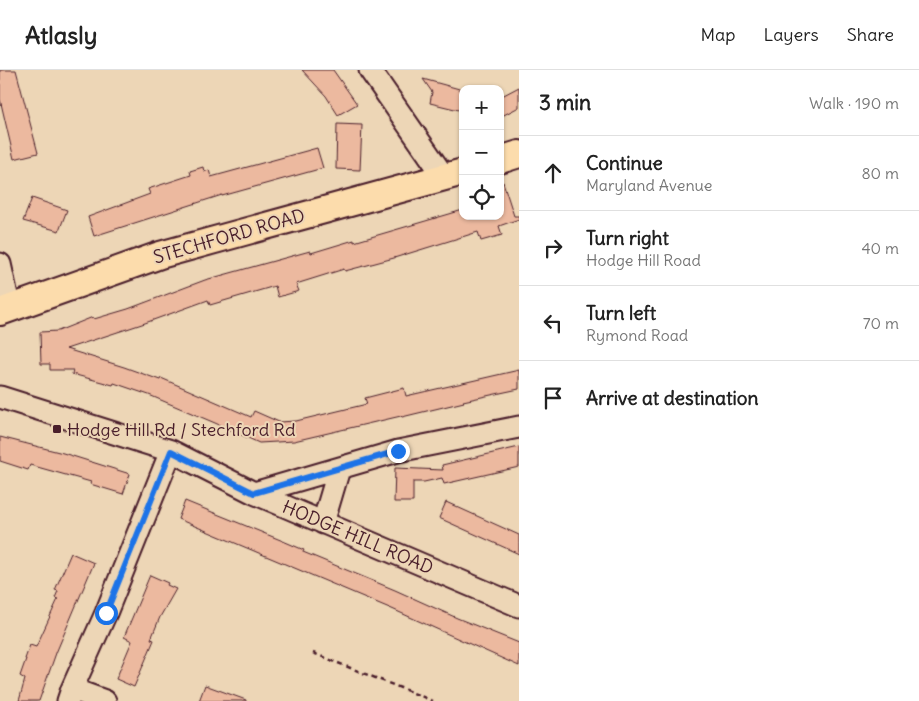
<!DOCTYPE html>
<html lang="en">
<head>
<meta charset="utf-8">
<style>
	body { margin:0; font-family:Delius,sans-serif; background:#f6f6f6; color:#222 }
	.controls { position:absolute; right:15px; top:15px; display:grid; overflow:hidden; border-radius:10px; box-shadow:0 1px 4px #0004 }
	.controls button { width:45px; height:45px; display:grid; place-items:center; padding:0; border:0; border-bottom:1px solid #e0e0e0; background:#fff; color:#222; font:25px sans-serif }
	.stop { position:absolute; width:15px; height:15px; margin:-11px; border:4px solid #1a73e8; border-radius:50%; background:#fff }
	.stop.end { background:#1a73e8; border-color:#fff; box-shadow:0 1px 5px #0008 }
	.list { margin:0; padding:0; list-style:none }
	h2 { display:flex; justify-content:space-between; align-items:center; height:65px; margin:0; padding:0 20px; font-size:21px }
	h2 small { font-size:16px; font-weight:400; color:#767676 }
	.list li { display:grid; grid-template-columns:32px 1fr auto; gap:15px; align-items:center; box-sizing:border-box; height:75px; padding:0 20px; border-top:1px solid #e0e0e0 }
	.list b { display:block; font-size:19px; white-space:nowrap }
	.list p { margin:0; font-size:16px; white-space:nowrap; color:#767676 }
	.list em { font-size:16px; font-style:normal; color:#767676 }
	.icon { flex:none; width:28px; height:28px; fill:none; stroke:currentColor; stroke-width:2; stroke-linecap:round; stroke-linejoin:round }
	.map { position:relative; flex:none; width:519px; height:631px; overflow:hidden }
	header { display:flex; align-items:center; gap:30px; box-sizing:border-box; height:70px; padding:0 25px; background:#fff; border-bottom:1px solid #e0e0e0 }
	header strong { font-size:24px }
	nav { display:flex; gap:28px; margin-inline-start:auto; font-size:18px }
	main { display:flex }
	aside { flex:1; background:#fff }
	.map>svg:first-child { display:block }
	.building { fill:#ecb99f; stroke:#4a1f2b }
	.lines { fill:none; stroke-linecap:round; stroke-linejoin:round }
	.minor-casing { stroke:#4a1f2b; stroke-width:25 }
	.major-casing { stroke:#4a1f2b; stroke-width:30 }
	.path { stroke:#4a1f2b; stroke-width:2.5; stroke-dasharray:5 4; stroke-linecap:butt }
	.minor { stroke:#edd6b6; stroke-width:21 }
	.major { stroke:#fcdcac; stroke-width:26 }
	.route { stroke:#1a73e8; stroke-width:6 }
	.poi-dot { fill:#4a1f2b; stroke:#edd6b6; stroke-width:2 }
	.labels { text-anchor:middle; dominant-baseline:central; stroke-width:4; stroke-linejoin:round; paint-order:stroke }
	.street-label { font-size:18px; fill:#4a1f2b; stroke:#edd6b6 }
	.poi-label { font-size:18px; fill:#4a1f2b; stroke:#edd6b6; text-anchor:start }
</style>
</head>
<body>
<header>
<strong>Atlasly</strong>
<nav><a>Map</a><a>Layers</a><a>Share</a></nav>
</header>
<main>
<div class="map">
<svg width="519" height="631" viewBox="0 0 519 631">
	<rect width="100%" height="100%" fill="#edd6b6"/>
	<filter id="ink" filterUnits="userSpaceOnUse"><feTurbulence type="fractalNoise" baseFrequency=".02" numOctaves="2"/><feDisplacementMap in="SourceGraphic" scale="10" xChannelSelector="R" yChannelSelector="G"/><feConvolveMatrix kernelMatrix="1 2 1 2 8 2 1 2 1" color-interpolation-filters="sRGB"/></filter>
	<g filter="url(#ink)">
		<path class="building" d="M0,0h16l22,83 -24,6 -14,-60z
			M302,0h31l24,34 -19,11 -12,-19z
			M423,9l40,11v21l-33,-8 2,-11z
			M519,17v20l-19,10v-20z
			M337,54l25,1 -2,45 -24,-1z
			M317,78l6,20 -101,28v-1l-128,41 -6,-19 62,-23 -2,-5 43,-14 -1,-4 13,-4 1,5 5,-2 2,7z
			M503,112l11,34h5v3l-20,7 3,9 -21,6 -3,-9 -84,26 -49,13 -1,-2 -48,15 3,7 -21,6 -3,-11 -65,19 -2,-5 -63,23 -79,26 58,18 36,13 1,-2 90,39 3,-6 25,11 17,-1 71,-17 -2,-6 39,-10 2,8 113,-26v19l-56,12 1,1 -62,15 -1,-1 -107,25 -35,2 -44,-20 -66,-28 -35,-12 -1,2 -41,-11 1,-4h-23v-6h-9l-1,-32 18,-1 35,-14 1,2 34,-10 77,-29 105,-29 1,2 43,-13v2l109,-32v6h37v-33z
			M32,128l35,12 -8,21 -36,-10z
			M0,367l63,16 67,21 -7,20 -33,-10 1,-2 -61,-17 -2,5 -28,-9z
			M519,377v20l-75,17 -2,-6 -18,4h-11v20h-19l1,-34 48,2 -1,-5z
			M185,431l98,40 21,9 -1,2 92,38 62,28 62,25v23l-127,-57 -214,-90z
			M446,432l73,33v19l-80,-36z
			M71,483l23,10 -38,90 -17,48h-20l6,-22 -5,-3 6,-17h-1l5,-14 6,2 22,-48 -3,-1 3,-7 -3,-1z
			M150,505l18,8 -1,2 9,4 -16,28 -9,22 3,1 -20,47 -18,-8 16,-38 -8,-4z
			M205,615l41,15v1h-47z"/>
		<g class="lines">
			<defs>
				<path id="minor" d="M370,0l75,108
					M0,194l10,45
					M0,327l171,54 83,42 265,113
					M254,423l144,-42 121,-24
					M323,453l16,-54
					M72,619l33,12
					M68,631l4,-12 34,-76 65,-162"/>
				<path id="major" d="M500,90l19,-6
					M0,242l160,-57 303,-83"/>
			</defs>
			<use href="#minor" class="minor-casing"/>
			<use href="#major" class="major-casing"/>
			<path class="path" d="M313,583l120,48"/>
			<use href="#minor" class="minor"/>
			<use href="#major" class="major"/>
		</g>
	</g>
	<g class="lines" filter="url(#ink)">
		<path class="route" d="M106,543l65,-162 83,42 144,-42"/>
	</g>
	<rect class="poi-dot" x="52" y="354" width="10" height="10" rx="2.5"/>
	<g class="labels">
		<g class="street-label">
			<text transform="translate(229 166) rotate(-16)">STECHFORD ROAD</text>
			<text transform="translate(358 467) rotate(23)">HODGE HILL ROAD</text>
		</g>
		<g class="poi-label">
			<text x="67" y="359">Hodge Hill Rd / Stechford Rd</text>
		</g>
	</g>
</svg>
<div class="controls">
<button>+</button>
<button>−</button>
<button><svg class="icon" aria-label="locate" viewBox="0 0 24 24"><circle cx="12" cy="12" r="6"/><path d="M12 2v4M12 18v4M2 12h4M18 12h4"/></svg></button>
</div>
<div class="stop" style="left:106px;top:543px"></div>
<div class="stop end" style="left:398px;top:381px"></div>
</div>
<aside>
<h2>3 min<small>Walk · 190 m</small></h2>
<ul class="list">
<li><svg class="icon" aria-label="ahead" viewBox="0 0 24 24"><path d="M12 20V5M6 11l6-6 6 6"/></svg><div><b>Continue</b><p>Maryland Avenue</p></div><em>80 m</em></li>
<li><svg class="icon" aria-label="right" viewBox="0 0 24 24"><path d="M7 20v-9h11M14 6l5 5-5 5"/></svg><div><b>Turn right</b><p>Hodge Hill Road</p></div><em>40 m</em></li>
<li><svg class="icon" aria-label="left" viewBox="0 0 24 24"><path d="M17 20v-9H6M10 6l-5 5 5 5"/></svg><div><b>Turn left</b><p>Rymond Road</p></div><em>70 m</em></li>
<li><svg class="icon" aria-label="arrive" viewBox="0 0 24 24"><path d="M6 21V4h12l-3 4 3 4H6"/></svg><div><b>Arrive at destination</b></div></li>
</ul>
</aside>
</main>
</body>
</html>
